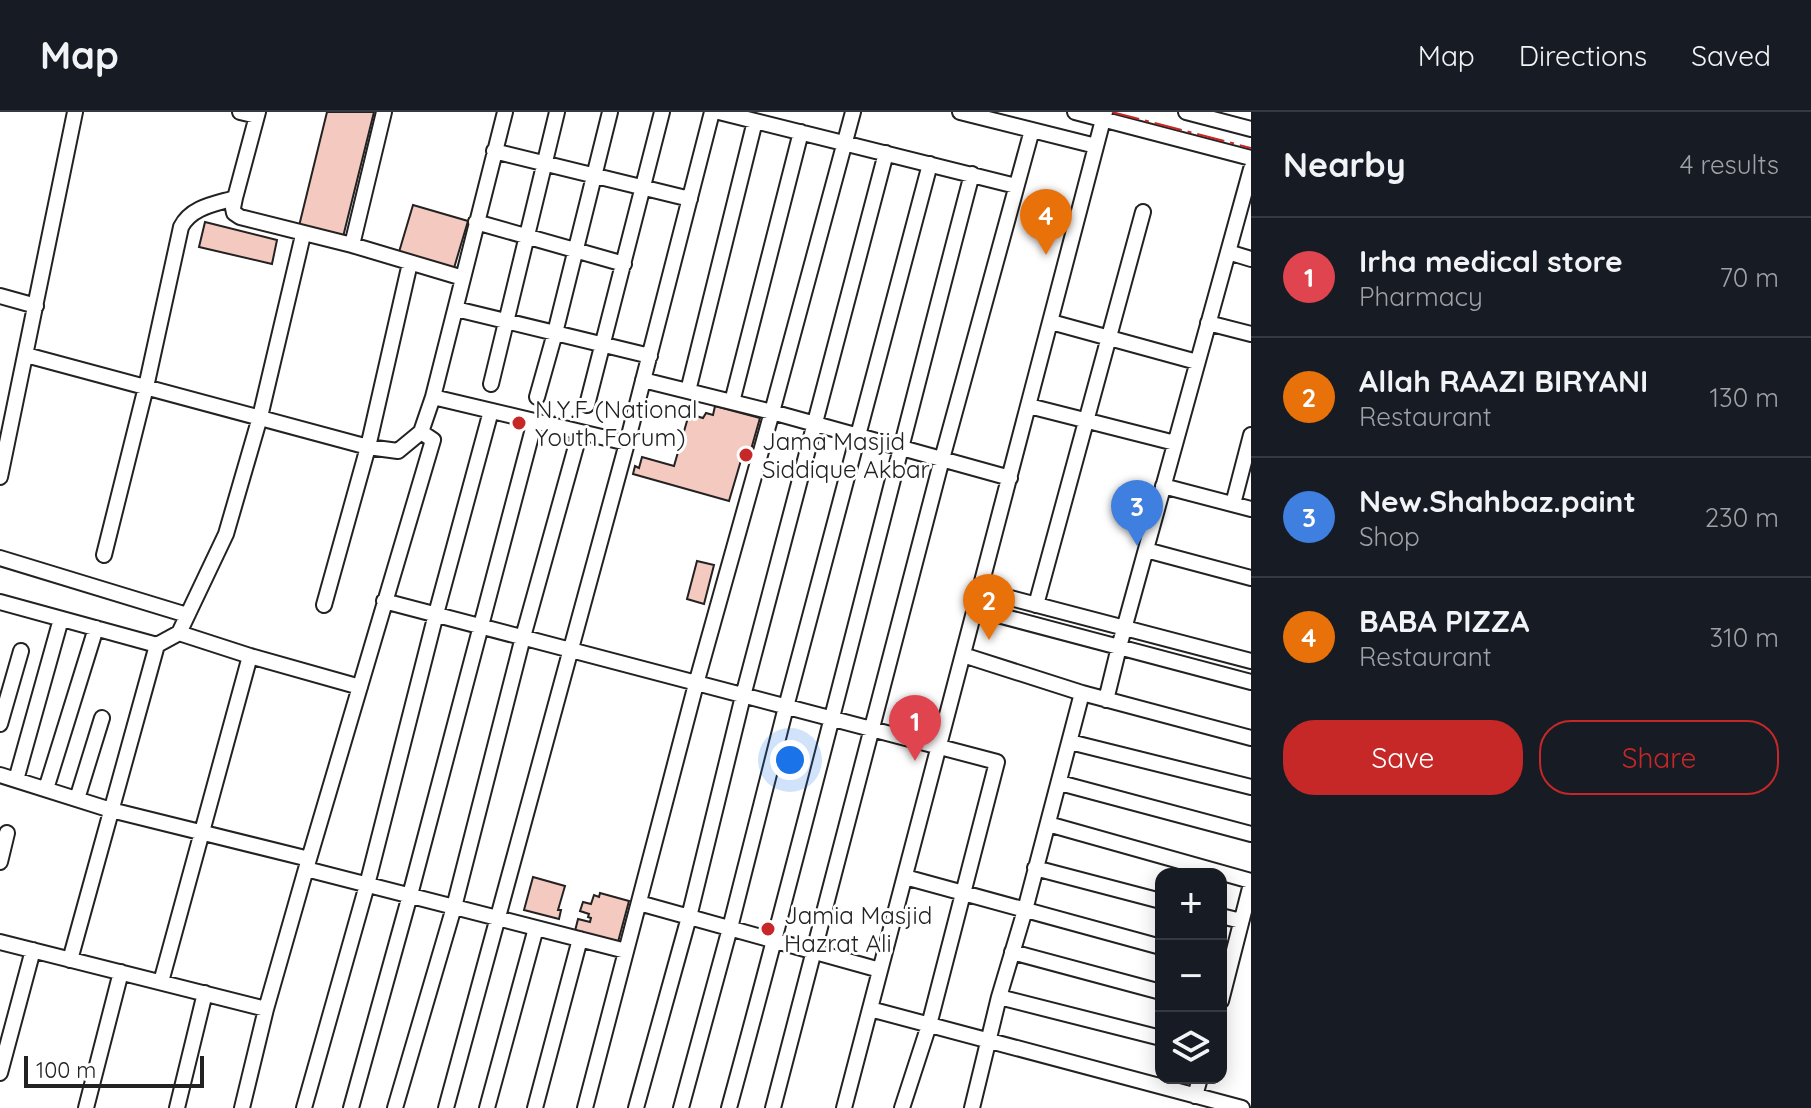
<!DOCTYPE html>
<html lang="en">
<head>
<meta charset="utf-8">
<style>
	body { margin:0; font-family:Quicksand,sans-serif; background:#242831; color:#f1f3f6 }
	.controls { position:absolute; right:24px; bottom:24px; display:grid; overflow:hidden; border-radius:16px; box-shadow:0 4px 20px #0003 }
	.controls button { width:72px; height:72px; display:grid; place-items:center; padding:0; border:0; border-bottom:2px solid #363941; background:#171b24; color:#f1f3f6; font:40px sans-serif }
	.scale { position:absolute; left:24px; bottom:20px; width:180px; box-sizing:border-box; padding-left:8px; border:4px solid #222; border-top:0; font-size:22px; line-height:28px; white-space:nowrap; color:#222; -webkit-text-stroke:6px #fff; paint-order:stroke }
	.you { position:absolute; left:790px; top:648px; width:28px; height:28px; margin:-20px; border:6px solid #fff; border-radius:50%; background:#1a73e8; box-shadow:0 0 0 12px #1a73e833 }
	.badge { display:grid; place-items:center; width:52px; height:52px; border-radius:50%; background:#c62828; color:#fff; font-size:26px; font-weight:700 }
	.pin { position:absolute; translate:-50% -66px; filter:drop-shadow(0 2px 4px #0008) }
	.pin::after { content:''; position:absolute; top:42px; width:28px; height:24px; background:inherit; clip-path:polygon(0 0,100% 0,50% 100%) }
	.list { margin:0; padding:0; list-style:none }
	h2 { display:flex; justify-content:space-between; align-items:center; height:104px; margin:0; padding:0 32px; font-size:34px }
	h2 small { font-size:26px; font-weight:400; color:#9ea1a6 }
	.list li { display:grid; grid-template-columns:52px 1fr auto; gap:24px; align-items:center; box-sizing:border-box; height:120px; padding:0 32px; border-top:2px solid #363941 }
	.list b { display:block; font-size:30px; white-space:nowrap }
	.list p { margin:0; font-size:26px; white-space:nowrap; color:#9ea1a6 }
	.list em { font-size:26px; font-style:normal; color:#9ea1a6 }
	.actions { display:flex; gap:16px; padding:24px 32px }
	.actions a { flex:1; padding:18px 0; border:2px solid #c62828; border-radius:32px; text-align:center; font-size:28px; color:#c62828 }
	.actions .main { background:#c62828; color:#fff }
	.icon { flex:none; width:44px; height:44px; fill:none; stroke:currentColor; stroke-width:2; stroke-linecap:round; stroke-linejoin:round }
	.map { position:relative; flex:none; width:1251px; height:996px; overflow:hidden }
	header { display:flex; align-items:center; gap:48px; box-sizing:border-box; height:112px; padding:0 40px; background:#171b24; border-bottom:2px solid #363941 }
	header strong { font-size:38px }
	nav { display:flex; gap:44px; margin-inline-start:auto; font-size:28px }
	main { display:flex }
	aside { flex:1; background:#171b24 }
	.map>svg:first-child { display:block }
	.building { fill:#f3c9c0; stroke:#222; stroke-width:2 }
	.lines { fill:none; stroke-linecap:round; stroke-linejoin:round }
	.minor-casing { stroke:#222; stroke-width:18 }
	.minor { stroke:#fff; stroke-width:14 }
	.power { stroke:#c62828; stroke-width:2; stroke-dasharray:28 6 4 6; stroke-linecap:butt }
	.poi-dot { fill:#c62828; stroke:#fff; stroke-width:3 }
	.labels { text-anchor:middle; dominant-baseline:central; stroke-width:6; stroke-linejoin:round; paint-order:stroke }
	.poi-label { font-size:24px; fill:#222; stroke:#fff; text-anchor:start }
</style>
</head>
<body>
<header>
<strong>Map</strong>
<nav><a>Map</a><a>Directions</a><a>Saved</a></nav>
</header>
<main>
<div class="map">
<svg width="1251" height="996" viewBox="0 0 1251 996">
	<rect width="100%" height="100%" fill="#fff"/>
	<path class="building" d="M327,0h47l-31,125 -44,-11z
		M413,93l55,16 -14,47 -55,-16z
		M205,110l72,18 -5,24 -73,-17z
		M715,294l45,12 -8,28 3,2 -3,12 -10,-3 -13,44 -96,-27 2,-8 4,2 3,-11 32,9 15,-52 14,4 3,-5 7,2z
		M697,449l17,4 -10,39 -17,-5z
		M533,765l32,9 -7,24h3l-2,9 -35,-9z
		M600,781l29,8 -11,41 -43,-11 3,-12 12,3 1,-4 -3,-1 1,-3 -9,-3 3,-9 8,2 3,-9 5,2z"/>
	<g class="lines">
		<defs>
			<path id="minor" d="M240,0l17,4
				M258,0l-23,86 -2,10 1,5 6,4 112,28
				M384,0l-32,133 111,33
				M719,0l297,74
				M960,0l136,34
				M1075,0l176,46
				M1186,0l65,17
				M494,39l196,48
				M476,110l148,42
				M1228,140l23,7
				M0,184l36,10
				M456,197l194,47
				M1051,210l146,40
				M1208,211l43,11
				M26,243l342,92 30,4 23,-19 12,-35 72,-285
				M643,268l129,32 238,66
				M491,272l66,-272
				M688,279l67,-270
				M433,285l194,46
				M537,285l18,-64 55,-221
				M732,290l69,-270
				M587,293l75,-293
				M1029,294l146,37
				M0,365l75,-365
				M1163,374l88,23
				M1233,392l18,-69
				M1146,438l105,28
				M104,443l42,-168 35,-160c10,-20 34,-23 54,-29
				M0,446l187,57
				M980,478l271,71
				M384,489l613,161 -68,263 -27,83
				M0,490l157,43 22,-12 71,23 110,31
				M324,493l44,-158 42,-184
				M1036,493l107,-393
				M975,497l276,73
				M179,521l47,-99 34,-117 43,-182
				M963,543l119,38
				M1106,588l13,-53 132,-478
				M0,612l21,-73
				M1070,630l181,45
				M0,663l111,35 198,49
				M16,668l45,-161
				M1060,671l191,51
				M46,677l50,-161
				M77,687l25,-81
				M1048,712l203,57
				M0,750l7,-29
				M1035,756l126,33
				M306,757l320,82
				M905,765l256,70
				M639,791l241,67
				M1221,804l20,5
				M0,830l266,67
				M1012,840l149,40
				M70,848l87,-315
				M161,870l89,-326
				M999,885l162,41
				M1221,889l30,-117
				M870,897l372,99
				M0,961l33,-123
				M1195,984l5,-18
				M86,996l35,-136
				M177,996l28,-115
				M242,996l24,-99 40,-140 127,-429 -12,-8
				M304,996l63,-223 69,-271 55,-203
				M351,996l59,-213 125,-474
				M395,996l59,-201 69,-270 57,-205
				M446,996l181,-665 85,-331
				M487,996l49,-180
				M535,996l45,-169
				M585,996l111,-424 76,-272 81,-300
				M636,996l53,-191 54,-221 143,-543
				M681,996l49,-180 56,-221 144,-543
				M729,996c85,-310 161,-623 243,-934
				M773,996l169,-649 90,-329
				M844,996l261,-996
				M972,996l27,-111 26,-87 57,-217 169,45"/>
		</defs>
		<use href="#minor" class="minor-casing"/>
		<use href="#minor" class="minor"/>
		<path class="power" d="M1112,0l139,36"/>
	</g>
	<g class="poi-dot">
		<circle cx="519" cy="311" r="8"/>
		<circle cx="746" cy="343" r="8"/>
		<circle cx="768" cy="817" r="8"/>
	</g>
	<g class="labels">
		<g class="poi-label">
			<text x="535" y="297">N.Y.F (National<tspan x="535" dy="28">Youth Forum)</tspan></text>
			<text x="762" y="329">Jama Masjid<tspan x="762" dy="28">Siddique Akbar</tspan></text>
			<text x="784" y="803">Jamia Masjid<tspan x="784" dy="28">Hazrat Ali</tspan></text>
		</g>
	</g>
</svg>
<div class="controls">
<button>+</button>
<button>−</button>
<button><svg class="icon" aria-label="layers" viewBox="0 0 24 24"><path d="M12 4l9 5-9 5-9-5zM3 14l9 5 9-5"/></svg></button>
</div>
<div class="scale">100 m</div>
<div class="you"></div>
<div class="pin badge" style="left:915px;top:649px;background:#e0444e">1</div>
<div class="pin badge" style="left:989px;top:528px;background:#e8710a">2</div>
<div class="pin badge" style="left:1137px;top:434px;background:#3f7fe0">3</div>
<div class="pin badge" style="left:1046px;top:143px;background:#e8710a">4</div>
</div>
<aside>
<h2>Nearby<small>4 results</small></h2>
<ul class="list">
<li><span class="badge" style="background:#e0444e">1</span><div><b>Irha medical store</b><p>Pharmacy</p></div><em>70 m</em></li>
<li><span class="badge" style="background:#e8710a">2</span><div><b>Allah RAAZI BIRYANI</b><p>Restaurant</p></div><em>130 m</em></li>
<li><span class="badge" style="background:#3f7fe0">3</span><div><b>New.Shahbaz.paint</b><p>Shop</p></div><em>230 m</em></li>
<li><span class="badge" style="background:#e8710a">4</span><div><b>BABA PIZZA</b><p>Restaurant</p></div><em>310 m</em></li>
</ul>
<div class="actions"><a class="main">Save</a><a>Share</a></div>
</aside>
</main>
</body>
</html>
